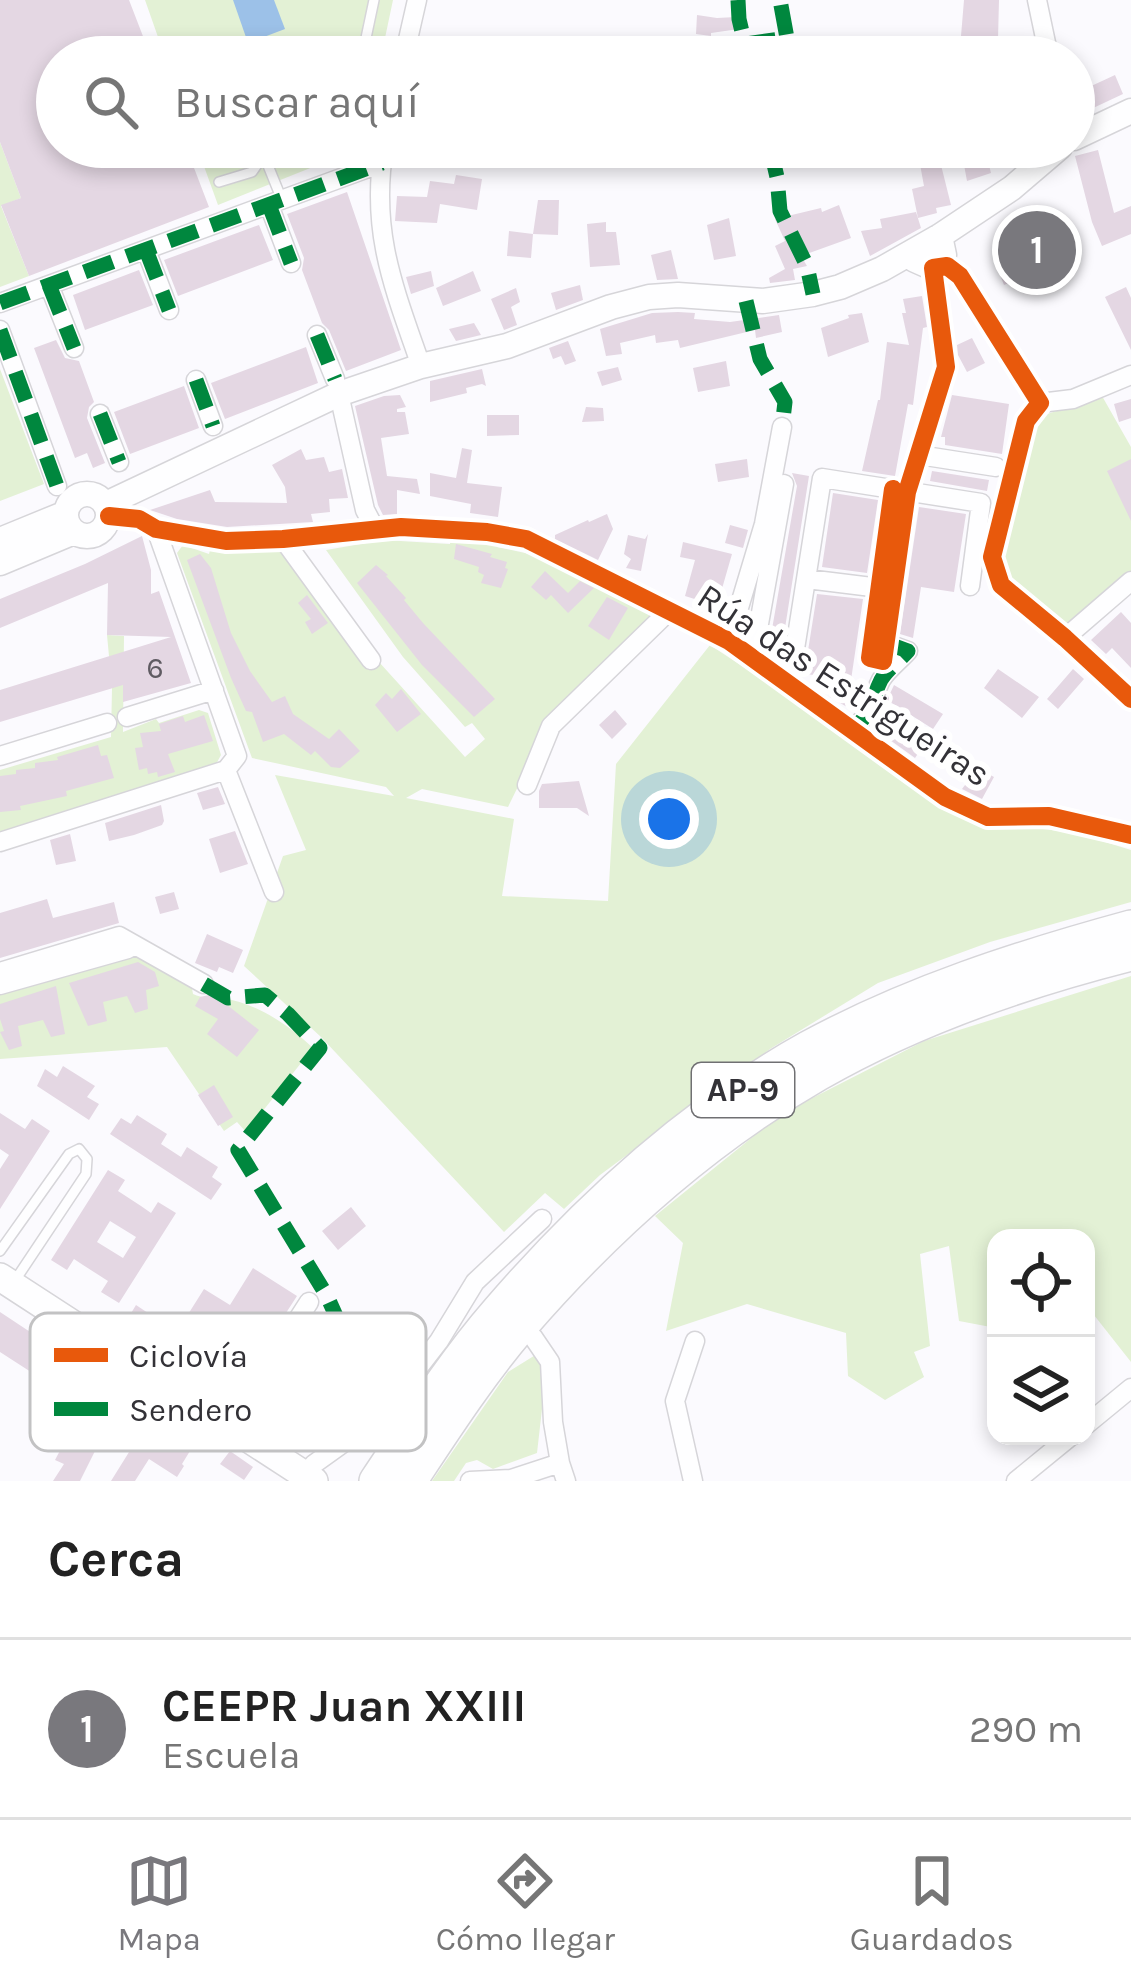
<!DOCTYPE html>
<html lang="es">
<head>
<meta charset="utf-8">
<style>
	body { margin:0; font-family:Karla,sans-serif; background:#f2f2f2; color:#222 }
	.controls { position:absolute; right:36px; bottom:36px; display:grid; overflow:hidden; border-radius:24px; box-shadow:0 6px 18px #0003 }
	.controls button { width:108px; height:108px; display:grid; place-items:center; padding:0; border:0; border-bottom:3px solid #e0e0e0; background:#fff; color:#222; font:60px sans-serif }
	.you { position:absolute; left:669px; top:819px; width:42px; height:42px; margin:-30px; border:9px solid #fff; border-radius:50%; background:#1a73e8; box-shadow:0 0 0 18px #1a73e833 }
	.badge { display:grid; place-items:center; width:78px; height:78px; border-radius:50%; background:#79787d; color:#fff; font-size:39px; font-weight:700 }
	.pin { position:absolute; translate:-50% -50%; border:6px solid #fff; box-shadow:0 3px 12px #0006 }
	.list { margin:0; padding:0; list-style:none }
	h2 { display:flex; justify-content:space-between; align-items:center; height:156px; margin:0; padding:0 48px; font-size:51px }
	h2 small { font-size:39px; font-weight:400; color:#767676 }
	.list li { display:grid; grid-template-columns:78px 1fr auto; gap:36px; align-items:center; box-sizing:border-box; height:180px; padding:0 48px; border-top:3px solid #e0e0e0 }
	.list b { display:block; font-size:45px; white-space:nowrap }
	.list p { margin:0; font-size:39px; white-space:nowrap; color:#767676 }
	.list em { font-size:39px; font-style:normal; color:#767676 }
	.icon { flex:none; width:66px; height:66px; fill:none; stroke:currentColor; stroke-width:2; stroke-linecap:round; stroke-linejoin:round }
	.map { position:relative; flex:none; width:1131px; height:1481px; overflow:hidden }
	.search { position:absolute; background:#fff; box-shadow:0 6px 18px #0003; left:36px; right:36px; top:36px; height:132px; display:flex; align-items:center; gap:30px; box-sizing:border-box; padding:0 42px; border-radius:66px; color:#767676; font-size:45px }
	.sheet { height:336px; background:#fff }
	nav { display:flex; justify-content:space-around; align-items:center; box-sizing:border-box; height:168px; border-top:3px solid #e0e0e0; background:#fff; font-size:33px; color:#767676 }
	nav a { display:grid; justify-items:center; gap:6px }
	nav .on { color:#79787d }
	.map>svg:first-child { display:block }
	.green { fill:#e3f1d5 }
	.water { fill:#9cc1e8 }
	.building { fill:#e4d7e3; fill-rule:evenodd }
	.lines { fill:none; stroke-linecap:round; stroke-linejoin:round }
	.lane-casing { stroke:#d6d5d9; stroke-width:12 }
	.street-casing { stroke:#d6d5d9; stroke-width:21 }
	.secondary-casing { stroke:#d6d5d9; stroke-width:27 }
	.primary-casing { stroke:#d6d5d9; stroke-width:30 }
	.highway-casing { stroke:#d6d5d9; stroke-width:36 }
	.lane { stroke:#fefeff; stroke-width:9 }
	.street { stroke:#fefeff; stroke-width:18 }
	.secondary { stroke:#fefeff; stroke-width:24 }
	.primary { stroke:#fefeff; stroke-width:27 }
	.highway { stroke:#fefeff; stroke-width:33 }
	.quiet { stroke:#00873e; stroke-width:15; stroke-dasharray:30 15; stroke-linecap:butt }
	.cycleway-casing { stroke:#fff; stroke-width:26 }
	.cycleway { stroke:#e8590c; stroke-width:18 }
	.labels { text-anchor:middle; dominant-baseline:central; stroke-width:12; stroke-linejoin:round; paint-order:stroke }
	.number-label { font-size:30px; fill:#5f5b62 }
	.shield { fill:#fff; stroke:#707073; stroke-width:3 }
	.shield-label { font-size:33px; font-weight:bold; fill:#333237 }
	.street-label { font-size:36px; fill:#333237; stroke:#fff }
	.key { fill:#fff; stroke:#c2c2c3; stroke-width:3 }
	.key-label { font-size:33px; fill:#333237 }
</style>
</head>
<body>
<div class="map">
<svg width="1131" height="1481" viewBox="0 0 1131 1481">
	<rect width="100%" height="100%" fill="#fbfafe"/>
	<path class="green" d="M145,0h248l-12,57h-216z
		M0,142l21,56 -20,8 28,70 -29,11z
		M197,147h166l-145,58z
		M0,369l44,115 -44,17z
		M1102,396l29,51v134l-66,57 -64,-53 -2,-61 27,-103z
		M452,529l47,5 -2,13 42,9 115,51 1,6 -102,102 -45,92 -86,-18 -16,9 108,21 -12,77 106,5 8,-137 94,-119 267,176 99,12 55,17v52l-141,40 -112,41 -108,66 -170,126 -36,34 -19,-16 -41,39 -183,-195 -77,-71 39,-110 23,-6 -31,-75 119,21 -8,-9 -134,-29 -75,-205 6,-8 26,9 2,-8h72l96,116 86,95 20,-18 -13,-16 -7,4 -62,-70 -77,-107 58,-10 66,4z
		M107,635l17,1 -1,96 33,-13 3,4 40,-13 9,3 13,42 -6,11 -215,69v-65l111,-33 1,-49z
		M140,953l51,30 2,11c10,5 17,2 28,4 34,4 68,27 92,50l-67,84 -9,-10 -13,9 -57,-84 -167,12v-64z
		M1131,976v386l-41,-52 -4,1v-73h-90v90l-37,-7 -10,-75 -29,8 10,92 -16,6 10,25 -39,23 -37,-24 -2,-43 -99,-29 -81,27 17,-88 -28,-27 126,-102 143,-73z
		M537,1354l9,20 -9,79 -44,16 -16,-9 -11,3 -12,18h-22l76,-109z"/>
	<path class="water" d="M233,0h41l11,29 -37,14z"/>
	<path class="building" d="M0,0h129l22,57h-94v90h129l23,60 -180,69 -28,-71 20,-7 -21,-56z
		M964,0h35l-1,39 -37,-3z
		M697,15l20,3 19,-1 3,12 -28,4v3l-15,-2z
		M441,39l29,5 -2,13h-31z
		M1115,75l8,19 -49,23v-23z
		M897,147h51v3l-10,3 13,52 -15,3 1,5 -19,5 -6,-29 12,-3 -5,-27 -19,6z
		M1098,150l16,63 17,-7v28l-29,12 -10,-24 -17,-66z
		M974,153l2,6 11,-2 4,16 -24,8 -5,-27z
		M456,175l26,4 -5,31 -37,-6 -3,19 -42,-2 2,-25 30,1 3,-16 24,3z
		M347,192l54,158 -55,21 -17,-41 -7,-7 -20,-53 2,-12 -17,-44z
		M538,200h21l-1,35 -25,-1z
		M839,205l12,33 -50,18 6,10 -14,3 2,11 -25,3 -1,-5 16,-9 -10,-23 10,-5 -10,-22 46,-11 1,4z
		M916,212l5,16 -51,28 -9,-25 21,-3 -2,-9z
		M729,218l7,38 -22,4 -7,-35z
		M606,222v10h10l4,33 -30,2 -3,-43z
		M259,225l14,35 -95,36 -14,-36z
		M509,231l24,3 -2,24 -24,-2z
		M1039,245l9,22 -44,18 -9,-23z
		M671,250l7,29 -21,1 -6,-25z
		M139,270l14,35 -68,25 -12,-35z
		M431,271l3,15 -23,8 -5,-17z
		M473,271l8,20 -38,15 -7,-18z
		M580,285l3,15 -27,10 -5,-17z
		M1126,287l5,11v52l-26,-53z
		M516,288l4,14 -9,5 6,18 -13,5 -13,-31z
		M922,296l5,31 -4,1 -10,77 -5,-1 -13,72 -33,-5 16,-71h2l7,-58 22,3 -7,-32h4l-3,-14z
		M678,312l17,1 -1,6 36,3 49,-7 3,17 -26,6 -1,-8 -75,18 -2,-8 -22,3 -1,-8 -35,8 2,11 -16,2 -6,-27 52,-16z
		M862,313l7,29 -41,15 -7,-29 28,-10 -1,-3z
		M474,323l7,12 -25,6 -7,-12z
		M972,338l13,25 -18,9 -9,-17 -1,-10z
		M56,340l9,18 14,3 15,41 -5,5 -2,11 18,45 -12,5 -6,-15 -12,5 -41,-110z
		M568,341l8,20 -11,4 -4,-9 -8,3 -4,-11z
		M306,347l12,36 -93,36 -14,-36z
		M726,361l4,25 -32,6 -5,-24z
		M618,367l4,13 -20,6 -5,-14z
		M482,369l4,17 -4,-2 -16,4 1,5 -37,9v-21z
		M184,386l15,42 -69,26 -16,-42z
		M400,395l6,12 -9,2v3h8l4,22 -28,4 6,38 30,3 3,15 -23,-4v24l-14,1 -5,-10 -23,-99 29,-10z
		M952,395l57,9 -7,50 -57,-9v-8h-4z
		M1131,399v19l-12,4 -5,-18z
		M586,407l17,1 1,13 -22,1z
		M487,415h32v20l-32,1z
		M462,448l10,2 -5,33 35,4 -4,30 -28,-4 1,-9 -41,-8v-23l26,5z
		M301,449l5,11 18,-3 5,15 13,-3 6,29 -19,1 1,13 -19,2 2,8 -86,5 -50,-8 -27,-9 60,-20 5,12 72,1 -2,-16 -13,-22z
		M747,459l2,18 -31,5 -3,-18z
		M1131,459v62l-24,-50z
		M932,471l57,9 -2,11 -57,-10z
		M792,473l17,3 -27,171 -10,-7 -1,-5 26,-149z
		M833,493l45,7 -11,73 -45,-6z
		M919,507l47,7 -12,78 -33,-5 -8,51 -13,-4z
		M607,514l6,15 -15,31 -43,-21v-4l33,-15 1,2z
		M730,525l18,5 -5,18 -18,-5z
		M648,534l-7,37 -15,-3 5,-9 -7,-5 4,-19 17,4z
		M142,536l9,34v24l8,-3 32,92 -68,19v-17l-123,37v-32l171,-53 -64,-2 1,-52 -108,45v-29l85,-35z
		M683,542l49,12 -15,52 -32,-10 10,-36 -15,-3z
		M456,544l36,10 -2,3 17,5 -2,6 3,1 -7,19 -20,-5 3,-8 -6,-3 1,-5 -25,-8z
		M200,554l11,14 20,65 19,38 22,31 13,-6 8,18 36,25 10,-10 21,22 -20,17 -9,-1 -16,-16 -4,4 -27,-21 -21,8 -11,-30 -6,-1 -15,-33 -44,-118z
		M376,565l12,10 -2,1 20,22 -2,2 19,23 72,76 -21,18 -52,-52 -65,-82z
		M545,571l23,22 12,-12 14,7 -26,25 -17,-18 -5,5 -15,-13z
		M817,594l46,5 -16,108 -17,-10 3,-19 -33,-5 7,-16z
		M307,595l21,28 -16,11 -7,-12 6,-3 -13,-16z
		M607,597l21,11 -19,32 -21,-14z
		M1121,612l10,11v45l-19,-20 -6,6 -15,-14z
		M998,669l41,28 -17,21 -38,-30z
		M1073,669l11,10 -26,30 -11,-10z
		M894,685l49,29 -10,15 -46,-29z
		M401,689l20,25 -24,18 -22,-27 11,-12 6,6z
		M615,710l12,14 -15,15 -13,-14z
		M204,715l9,26 -45,13 7,18 -17,5 -1,-5 -9,2 -1,-6 -8,2 -4,-22 8,-1 -3,-14 21,-2 -2,-7 24,-8 2,6z
		M888,728l33,21 -6,9 -32,-23z
		M98,745l3,11 6,-1 7,23 -48,13 1,5 -47,10 1,4 -21,2v-36l16,-2v-4l19,-2v-5l23,-3 -1,-3z
		M978,768l16,9 -12,22 -20,-10z
		M579,781l10,35 -12,-8h-38v-17l3,-7z
		M218,787l7,17 -22,6 -6,-17z
		M161,805l3,16 -2,4 -28,10 -25,6 -4,-18z
		M235,831l13,33 -28,9 -11,-34z
		M70,834l6,27 -20,4 -6,-25z
		M174,892l5,17 -19,5 -5,-17z
		M47,899l6,19 61,-16 5,21 -119,35v-45z
		M207,934l36,16 -10,23 -14,-6 -2,5 -22,-9z
		M138,962l17,10 4,14 -13,4 2,19 -13,4 -8,-17 -24,6 4,19 -19,5 -19,-43z
		M56,986l9,48 -14,3 -8,-17 -25,6 4,20 -13,4 -9,-18 4,-1 -4,-12v-15z
		M213,994l46,36 -22,27 -30,-23 11,-15 -23,-13 5,-9z
		M63,1066l32,20 -8,11 12,7 -10,16 -52,-34 8,-17 12,8z
		M214,1085l19,32 -15,9 -20,-31z
		M0,1113l25,16 7,-10 18,12 -50,78v-40l9,-14 -9,-6z
		M137,1115l30,19 -6,10 20,13 6,-10 31,20 -6,10 10,7 -11,16 -101,-66 11,-16 10,6z
		M108,1170l17,10 -7,11 23,15 10,7 7,-11 18,11 -57,90 -18,-11 7,-11 -25,-16 -9,-6 -7,11 -16,-10zM110,1221l26,16 -13,21 -26,-16z
		M351,1207l15,19 -28,24 -16,-19z
		M253,1268l44,28 -24,37 -23,-15 -24,38 22,15 -20,32 -44,-28 21,-32 -25,-16 24,-38 26,16z
		M136,1305l12,8 -3,4 6,3 -3,5 13,9 -5,8 3,3 -6,10 -34,-22z
		M0,1312l83,55 -18,27 -65,-42z
		M91,1394l26,13 -37,74h-27l11,-17 -9,-4 9,-17 9,4 13,-27 -7,-3z
		M144,1428l17,12 4,-6 8,5 2,-4 18,11 -11,18 2,2 -7,11 -28,-18 -14,22h-24z
		M230,1451l23,16 -9,13 -24,-16z"/>
	<g class="lines">
		<defs>
			<path id="lane" d="M362,57l12,-57
				M265,158l17,42
				M219,182l33,-10 9,-13 33,-12
				M0,1251l69,-97 10,-5 8,10 -1,15 -72,108"/>
			<path id="street" d="M1037,0l12,57
				M404,57l13,-57
				M384,147c-14,85 10,141 37,219
				M1022,147l22,11
				M269,205l22,58
				M146,250l23,60
				M49,285l25,63
				M0,303l382,-140
				M0,330l57,156
				M317,335l18,44
				M196,380l17,46
				M339,394l26,116 10,19
				M1040,403l33,-4 58,-24
				M100,414l19,48
				M919,455l77,12
				M784,484l-27,151 3,13 19,14h7l8,-7 28,-177 159,25 -11,83
				M893,489l-23,169 13,3 24,-169 39,-125 -13,-99 14,-2 13,10 80,127 -14,18 -34,136 9,28 64,53 66,61
				M109,516l30,3 17,10 70,12 57,-2 118,-12 86,5 39,7 203,102 216,156 43,20 61,-1 82,19
				M283,539l88,121
				M807,579l81,10
				M1065,638l66,-57
				M729,641l35,-117 18,-97
				M127,717l87,-27
				M851,730c23,-17 19,-28 30,-50 6,-10 19,-20 27,-29l-22,-8
				M0,756l107,-33
				M226,770l48,122
				M527,785l24,-59 118,-115
				M0,842l226,-72 11,-14 -81,-227
				M0,972l119,-36 85,48
				M0,985l128,-36
				M533,1337l17,25 3,60 7,41
				M1086,1425l45,-37
				M229,1426l80,-124
				M304,1475l10,-11 67,-48 58,-75 36,-59 67,-63
				M470,1481l41,-2 49,-16 6,18
				M693,1481l-18,-80 20,-60
				M1016,1481l55,-45"/>
			<path id="secondary" d="M1074,138l57,-27
				M913,252l2,8 18,8 11,-13 -4,-19
				M66 515a21 21 0 1 1 42 0a21 21 0 1 1-42 0Z
				M106,504l233,-110 82,-28 86,-20 104,-39 38,-10 29,-2 85,6 50,-7 27,-7 42,-18 58,-33 72,-48 48,-41
				M0,540l66,-27
				M0,563l74,-31"/>
			<path id="primary" d="M0,1277l314,204"/>
			<path id="highway" d="M376,1481c39,-58 76,-117 122,-170 88,-102 191,-197 310,-263 101,-55 213,-91 323,-121
				M410,1481c35,-53 70,-107 111,-155 85,-98 184,-187 297,-252 96,-55 206,-93 313,-120"/>
		</defs>
		<use href="#lane" class="lane-casing"/>
		<use href="#street" class="street-casing"/>
		<use href="#secondary" class="secondary-casing"/>
		<use href="#primary" class="primary-casing"/>
		<use href="#highway" class="highway-casing"/>
		<use href="#lane" class="lane"/>
		<use href="#street" class="street"/>
		<use href="#secondary" class="secondary"/>
		<use href="#primary" class="primary"/>
		<use href="#highway" class="highway"/>
		<path class="quiet" d="M738,0l1,19 9,38
			M746,44l41,-6 -7,-38
			M770,147l7,30 3,34 27,55 6,28
			M269,205l22,58
			M146,250l23,60
			M49,285l25,63
			M746,301l14,58 25,43 -3,25
			M0,303l382,-140
			M0,330l57,156
			M317,335l18,44
			M196,380l17,46
			M100,414l19,48
			M851,730c23,-17 19,-28 30,-50 6,-10 19,-20 27,-29l-22,-8
			M204,984l24,14 37,-3 23,19 32,34 -82,102 89,146 54,120"/>
		<defs>
			<path id="cycleway" d="M893,489l-23,169 13,3 24,-169 39,-125 -13,-99 14,-2 13,10 80,127 -14,18 -34,136 9,28 64,53 66,61
				M109,516l30,3 17,10 70,12 57,-2 118,-12 86,5 39,7 203,102 216,156 43,20 61,-1 82,19"/>
		</defs>
		<use href="#cycleway" class="cycleway-casing"/>
		<use href="#cycleway" class="cycleway"/>
	</g>
	<g class="labels">
		<g class="number-label">
			<text x="155" y="668">6</text>
		</g>
		<rect class="shield" x="692" y="1063" width="102" height="54" rx="9"/>
		<g class="shield-label">
			<text x="743" y="1090">AP-9</text>
		</g>
		<g class="street-label">
			<text transform="translate(844 685) rotate(33)">Rúa das Estrigueiras</text>
		</g>
	</g>
	<rect x="30" y="1313" width="396" height="138" rx="18" class="key"/>
	<rect x="54" y="1348" width="54" height="14" fill="#e8590c"/>
	<rect x="54" y="1402" width="54" height="14" fill="#00873e"/>
	<g class="key-label">
		<text x="129" y="1367">Ciclovía</text>
		<text x="129" y="1421">Sendero</text>
	</g>
</svg>
<div class="controls">
<button><svg class="icon" aria-label="locate" viewBox="0 0 24 24"><circle cx="12" cy="12" r="6"/><path d="M12 2v4M12 18v4M2 12h4M18 12h4"/></svg></button>
<button><svg class="icon" aria-label="layers" viewBox="0 0 24 24"><path d="M12 4l9 5-9 5-9-5zM3 14l9 5 9-5"/></svg></button>
</div>
<div class="you"></div>
<div class="pin badge" style="left:1037px;top:250px">1</div>
<div class="search"><svg class="icon" aria-label="search" viewBox="0 0 24 24"><circle cx="10" cy="10" r="6"/><path d="M15 15l6 6"/></svg>Buscar aquí</div>
</div>
<section class="sheet">
<h2>Cerca<small></small></h2>
<ul class="list">
<li><span class="badge">1</span><div><b>CEEPR Juan XXIII</b><p>Escuela</p></div><em>290 m</em></li>
</ul>
</section>
<nav>
<a class="on"><svg class="icon" aria-label="map" viewBox="0 0 24 24"><path d="M3 6l6-2 6 2 6-2v14l-6 2-6-2-6 2zM9 4v14M15 6v14"/></svg>Mapa</a>
<a><svg class="icon" aria-label="directions" viewBox="0 0 24 24"><path d="M12 3l9 9-9 9-9-9zM9 14v-3h6M13 9l2 2-2 2"/></svg>Cómo llegar</a>
<a><svg class="icon" aria-label="saved" viewBox="0 0 24 24"><path d="M7 4h10v16l-5-4-5 4z"/></svg>Guardados</a>
</nav>
</body>
</html>
